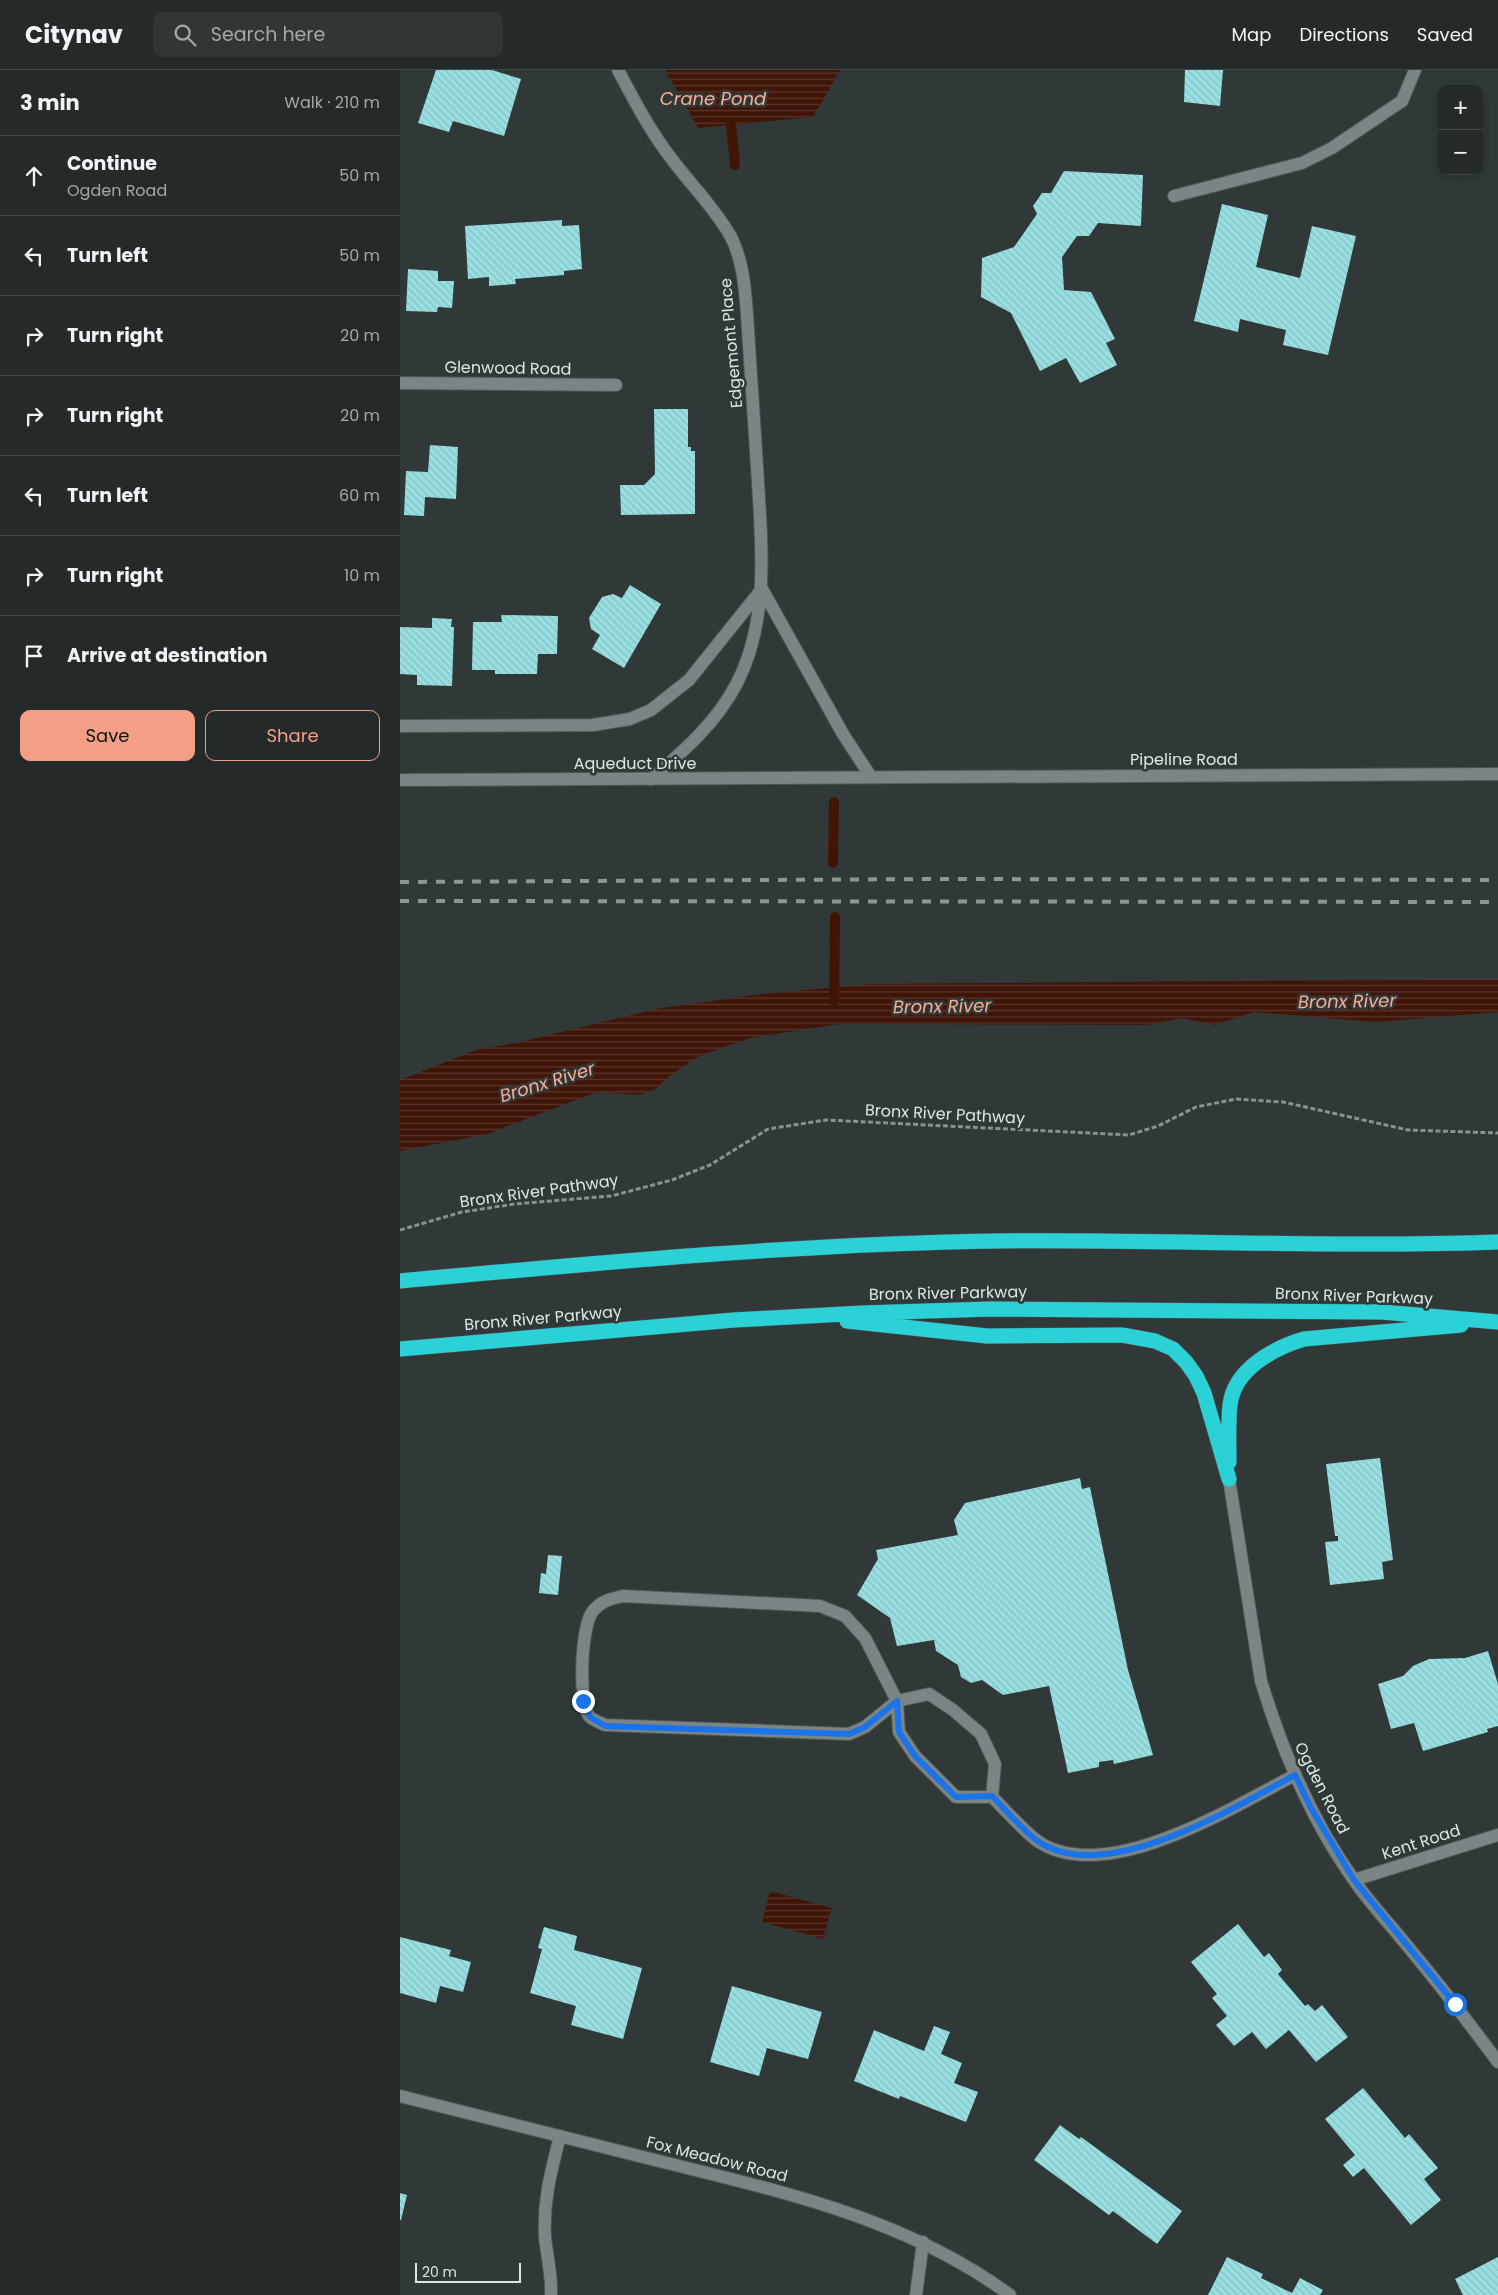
<!DOCTYPE html>
<html lang="en">
<head>
<meta charset="utf-8">
<style>
	body { margin:0; font-family:Poppins,sans-serif; background:#303636; color:#f1f3f6 }
	.controls { position:absolute; right:15px; top:15px; display:grid; overflow:hidden; border-radius:10px; box-shadow:0 2px 8px #0003 }
	.controls button { width:45px; height:45px; display:grid; place-items:center; padding:0; border:0; border-bottom:1px solid #414647; background:#242a2a; color:#f1f3f6; font:25px sans-serif }
	.scale { position:absolute; left:15px; bottom:12px; width:106px; box-sizing:border-box; padding-left:5px; border:2px solid #dfe4e4; border-top:0; font-size:14px; line-height:18px; white-space:nowrap; color:#dfe4e4; -webkit-text-stroke:4px #303838; paint-order:stroke }
	.stop { position:absolute; width:15px; height:15px; margin:-11px; border:4px solid #1a73e8; border-radius:50%; background:#fff }
	.stop.end { background:#1a73e8; border-color:#fff; box-shadow:0 1px 5px #0008 }
	.list { margin:0; padding:0; list-style:none }
	h2 { display:flex; justify-content:space-between; align-items:center; height:65px; margin:0; padding:0 20px; font-size:21px }
	h2 small { font-size:16px; font-weight:400; color:#a3a7a8 }
	.list li { display:grid; grid-template-columns:32px 1fr auto; gap:15px; align-items:center; box-sizing:border-box; height:80px; padding:0 20px; border-top:1px solid #414647 }
	.list b { display:block; font-size:19px; white-space:nowrap }
	.list p { margin:0; font-size:16px; white-space:nowrap; color:#a3a7a8 }
	.list em { font-size:16px; font-style:normal; color:#a3a7a8 }
	.actions { display:flex; gap:10px; padding:15px 20px }
	.actions a { flex:1; padding:11px 0; border:1px solid #f39f85; border-radius:10px; text-align:center; font-size:18px; color:#f39f85 }
	.actions .main { background:#f39f85; color:#111 }
	.icon { flex:none; width:28px; height:28px; fill:none; stroke:currentColor; stroke-width:2; stroke-linecap:round; stroke-linejoin:round }
	.map { position:relative; flex:none; width:1098px; height:2225px; overflow:hidden }
	header { display:flex; align-items:center; gap:30px; box-sizing:border-box; height:70px; padding:0 25px; background:#242a2a; border-bottom:1px solid #414647 }
	header strong { font-size:24px }
	nav { display:flex; gap:28px; margin-inline-start:auto; font-size:18px }
	.search { width:350px; height:45px; background:#303636; display:flex; align-items:center; gap:12px; box-sizing:border-box; padding:0 18px; border-radius:10px; color:#a3a7a8; font-size:19px }
	main { display:flex }
	aside { flex:1; background:#242a2a }
	.map>svg:first-child { display:block }
	.water { fill:url(#water-rules) }
	.lines { fill:none; stroke-linecap:round; stroke-linejoin:round }
	.stream { stroke:#401508; stroke-width:10 }
	.building { fill:url(#building-back-hatch) }
	.lane-casing { stroke:#505656; stroke-width:14 }
	.street-casing { stroke:#505656; stroke-width:14 }
	.secondary-casing { stroke:#505656; stroke-width:14 }
	.highway-casing { stroke:#505656; stroke-width:16 }
	.path { stroke:#8a9191; stroke-width:3; stroke-dasharray:5 2.5; stroke-linecap:butt }
	.lane { stroke:#7c8585; stroke-width:12 }
	.street { stroke:#7c8585; stroke-width:12 }
	.secondary { stroke:#7c8585; stroke-width:12 }
	.highway { stroke:#2ad2d8; stroke-width:15 }
	.rail { stroke:#8f9595; stroke-width:4; stroke-dasharray:9 9; stroke-linecap:butt }
	.route { stroke:#1a73e8; stroke-width:6 }
	.labels { text-anchor:middle; dominant-baseline:central; stroke-width:5; stroke-linejoin:round; paint-order:stroke }
	.street-label { font-size:16px; fill:#dfe4e4; stroke:#303838 }
	.water-label { font-size:18px; font-style:italic; fill:#fcac93; stroke:#303838 }
</style>
</head>
<body>
<header>
<strong>Citynav</strong>
<div class="search"><svg class="icon" aria-label="search" viewBox="0 0 24 24"><circle cx="10" cy="10" r="6"/><path d="M15 15l6 6"/></svg>Search here</div>
<nav><a>Map</a><a>Directions</a><a>Saved</a></nav>
</header>
<main>
<aside>
<h2>3 min<small>Walk · 210 m</small></h2>
<ul class="list">
<li><svg class="icon" aria-label="ahead" viewBox="0 0 24 24"><path d="M12 20V5M6 11l6-6 6 6"/></svg><div><b>Continue</b><p>Ogden Road</p></div><em>50 m</em></li>
<li><svg class="icon" aria-label="left" viewBox="0 0 24 24"><path d="M17 20v-9H6M10 6l-5 5 5 5"/></svg><div><b>Turn left</b></div><em>50 m</em></li>
<li><svg class="icon" aria-label="right" viewBox="0 0 24 24"><path d="M7 20v-9h11M14 6l5 5-5 5"/></svg><div><b>Turn right</b></div><em>20 m</em></li>
<li><svg class="icon" aria-label="right" viewBox="0 0 24 24"><path d="M7 20v-9h11M14 6l5 5-5 5"/></svg><div><b>Turn right</b></div><em>20 m</em></li>
<li><svg class="icon" aria-label="left" viewBox="0 0 24 24"><path d="M17 20v-9H6M10 6l-5 5 5 5"/></svg><div><b>Turn left</b></div><em>60 m</em></li>
<li><svg class="icon" aria-label="right" viewBox="0 0 24 24"><path d="M7 20v-9h11M14 6l5 5-5 5"/></svg><div><b>Turn right</b></div><em>10 m</em></li>
<li><svg class="icon" aria-label="arrive" viewBox="0 0 24 24"><path d="M6 21V4h12l-3 4 3 4H6"/></svg><div><b>Arrive at destination</b></div></li>
</ul>
<div class="actions"><a class="main">Save</a><a>Share</a></div>
</aside>
<div class="map">
<svg width="1098" height="2225" viewBox="0 0 1098 2225">
	<defs>
		<pattern id="water-rules" width="6" height="5" patternUnits="userSpaceOnUse" patternTransform="scale(1.25)"><rect width="6" height="5" fill="#401508"/><path d="M0 2.5h6" fill="none" stroke="#5b372c"/></pattern>
		<pattern id="building-back-hatch" width="6" height="6" patternUnits="userSpaceOnUse" patternTransform="scale(1.25)"><rect width="6" height="6" fill="#98dfe1"/><path d="M-1 5l2 2M0 0l6 6M5-1l2 2" fill="none" stroke="#87c0c2"/></pattern>
	</defs>
	<rect width="100%" height="100%" fill="#303838"/>
	<path class="water" d="M265,0h175l-27,47 -115,11z
		M1098,909v33l-122,10 -122,-10 -39,13 -34,-7 -34,7 -308,-1 -89,14 -51,18 -28,19 -16,14 -15,6 -43,-3 -110,42 -87,17v-71l76,-30 45,-8 135,-33 105,-15 111,-10z
		M370,1821l62,17 -9,31 -61,-17z"/>
	<g class="lines">
		<path class="stream" d="M331,55l4,40
			M433,793l1,-61
			M434,931l1,-84"/>
	</g>
	<path class="building" d="M36,0h56l29,9 -17,57 -51,-15 -4,11 -31,-9z
		M785,0h38l-3,36 -36,-4z
		M664,101l79,4 -2,51 -43,-3 -9,13h-12l-15,21 2,33 27,2 24,47 -9,4 11,22 -37,18 -14,-25 -26,13 -29,-58 -30,-16 1,-39 32,-11 23,-33 -4,-8 9,-13h9z
		M822,134l46,11 -12,52 44,11 12,-52 44,10 -28,119 -45,-10 3,-15 -46,-11 -2,13 -44,-11z
		M162,150v6l17,-1 3,44 -18,2v4l-49,4 1,5 -27,2v-9l-21,2 -3,-53z
		M8,199l30,2v10h16l-2,27 -14,-1 -1,5 -31,-1z
		M254,339h34v38h3v4h4v63l-74,1 -1,-30h24l11,-11z
		M30,375l28,2 -2,52 -31,-2 -1,19 -20,-1 2,-44 22,1z
		M230,515l31,19 -37,64 -32,-19 8,-14 -9,-6 -2,-11 13,-21 11,-3 9,4z
		M101,545l57,1 -1,38h-19l-1,20h-42v-4h-23l1,-48h29z
		M32,548l20,1 -1,8h3l-2,59 -35,-1v-10l-17,-1v-47l32,1z
		M980,1388l13,102 -11,2 2,17 -54,6 -5,-43 13,-1v-5h-3l-9,-72z
		M680,1408l2,11 8,-2 38,183 25,85 -39,9 -1,-4 -14,2v5l-31,6 -19,-87 -46,9 -21,-15 -11,3 -10,-6 -3,-12 -22,-14 -2,-11 -37,6 -7,-28 -33,-23 21,-36 -2,-9 82,-15 -4,-15 11,-17z
		M148,1485l14,1 -4,39 -19,-2 2,-20 5,1z
		M1088,1581l10,33v42l-11,3 1,3 -65,19 -9,-28 -23,6 -13,-45 25,-8 10,-10 16,-7 36,-1z
		M838,1854l26,33 5,-4 13,17 -4,4 27,32 3,-2 7,7 7,-6 26,32 -32,25 -27,-32 -23,19 -14,-17 -18,14 -18,-21 11,-9 -15,-18 5,-4 -26,-32z
		M144,1857l33,9 -3,14 68,18 -19,71 -52,-14 5,-19 -46,-13 12,-44 -4,-1z
		M0,1867l51,13 -2,6 22,6 -8,30 -23,-6 -4,17 -36,-10z
		M332,1916l90,26 -14,47 -41,-11 -8,28 -49,-14z
		M534,1956l16,6 -9,22 21,9 -8,20 24,9 -12,30 -66,-26 -1,3 -45,-18 20,-51 50,21z
		M963,2018l42,50 4,-4 29,34 -14,11 17,21 -30,25 -47,-57 -11,9 -10,-12 12,-10 -30,-36z
		M660,2055l19,14 2,-2 101,74 -25,33 -44,-33 -4,4 -75,-55z
		M0,2123l7,2 -6,25h-1z
		M827,2187l36,17 -2,4 31,15 8,-15 23,12 -3,5h-112z
		M1098,2187v38h-35l-8,-16z"/>
	<g class="lines">
		<defs>
			<path id="lane" d="M774,126l128,-33 30,-15 70,-47 13,-31
				M592,1727l3,-33 -14,-30 -28,-24 -24,-16 -32,7 -32,26 -16,7 -244,-9c-4,-2 -13,-5 -16,-9 -11,-16 -8,-91 4,-105 9,-11 18,-12 30,-15l197,10 25,10 20,22 32,63 2,31 16,24 41,41h36c13,12 32,35 47,45 68,44 194,-35 256,-67
				M151,2225c1,-20 -4,-38 -6,-58 -2,-37 6,-65 15,-101
				M516,2225l7,-53"/>
			<path id="street" d="M218,0c16,30 32,61 53,88 19,26 44,50 60,79 12,23 14,52 16,77 3,51 7,102 10,152 4,72 14,151 -20,217 -20,39 -53,68 -86,96
				M0,313l216,2
				M0,656l193,-1 37,-6 21,-9 38,-30 73,-91 81,145 28,43
				M829,1409l32,202c21,69 50,139 93,199 16,24 37,45 55,68 31,37 60,75 89,114
				M954,1810l144,-45
				M0,2026c89,23 178,45 267,67 121,30 241,57 343,132"/>
			<path id="secondary" d="M0,710l1098,-6"/>
			<path id="highway" d="M0,1211c198,-18 396,-37 595,-40 168,-2 336,7 503,1
				M447,1251l140,15 135,-1 33,6 18,8 13,13 10,14 8,17 25,86
				M0,1279l334,-29 129,-7 128,-4 391,3 116,10
				M829,1392c0,-19 -1,-39 1,-57 4,-36 44,-57 74,-66l157,-14"/>
		</defs>
		<use href="#lane" class="lane-casing"/>
		<use href="#street" class="street-casing"/>
		<use href="#secondary" class="secondary-casing"/>
		<use href="#highway" class="highway-casing"/>
		<path class="path" d="M0,1160l62,-18 53,-8 96,-8 61,-16 38,-15 58,-36 58,-9 303,15 29,-9 38,-19 40,-8 47,3 125,28 90,3"/>
		<use href="#lane" class="lane"/>
		<use href="#street" class="street"/>
		<use href="#secondary" class="secondary"/>
		<use href="#highway" class="highway"/>
		<path class="rail" d="M0,812l543,-3 555,1
			M0,831l1098,1"/>
	</g>
	<g class="lines">
		<path class="route" d="M183,1631l7,16 15,9 244,8 16,-7 32,-26 2,31 16,24 41,41 36,-1c13,13 32,36 47,46 68,44 194,-34 256,-67l16,33 43,72 101,124"/>
	</g>
	<g class="labels">
		<g class="street-label">
			<text transform="translate(331 273) rotate(-95)">Edgemont Place</text>
			<text transform="translate(108 298) rotate(1)">Glenwood Road</text>
			<text x="784" y="689">Pipeline Road</text>
			<text x="235" y="693">Aqueduct Drive</text>
			<text transform="translate(545 1044) rotate(3)">Bronx River Pathway</text>
			<text transform="translate(139 1121) rotate(-8)">Bronx River Pathway</text>
			<text transform="translate(548 1223) rotate(-1)">Bronx River Parkway</text>
			<text transform="translate(954 1226) rotate(2)">Bronx River Parkway</text>
			<text transform="translate(143 1248) rotate(-5)">Bronx River Parkway</text>
			<text transform="translate(922 1718) rotate(63)">Ogden Road</text>
			<text transform="translate(1021 1772) rotate(-18)">Kent Road</text>
			<text transform="translate(317 2089) rotate(14)">Fox Meadow Road</text>
		</g>
		<g class="water-label">
			<text x="313" y="28">Crane Pond</text>
			<text transform="translate(947 931) rotate(-1)">Bronx River</text>
			<text transform="translate(542 936) rotate(-1)">Bronx River</text>
			<text transform="translate(147 1012) rotate(-17)">Bronx River</text>
		</g>
	</g>
</svg>
<div class="controls">
<button>+</button>
<button>−</button>
</div>
<div class="scale">20 m</div>
<div class="stop" style="left:1055px;top:1934px"></div>
<div class="stop end" style="left:183px;top:1631px"></div>
</div>
</main>
</body>
</html>
